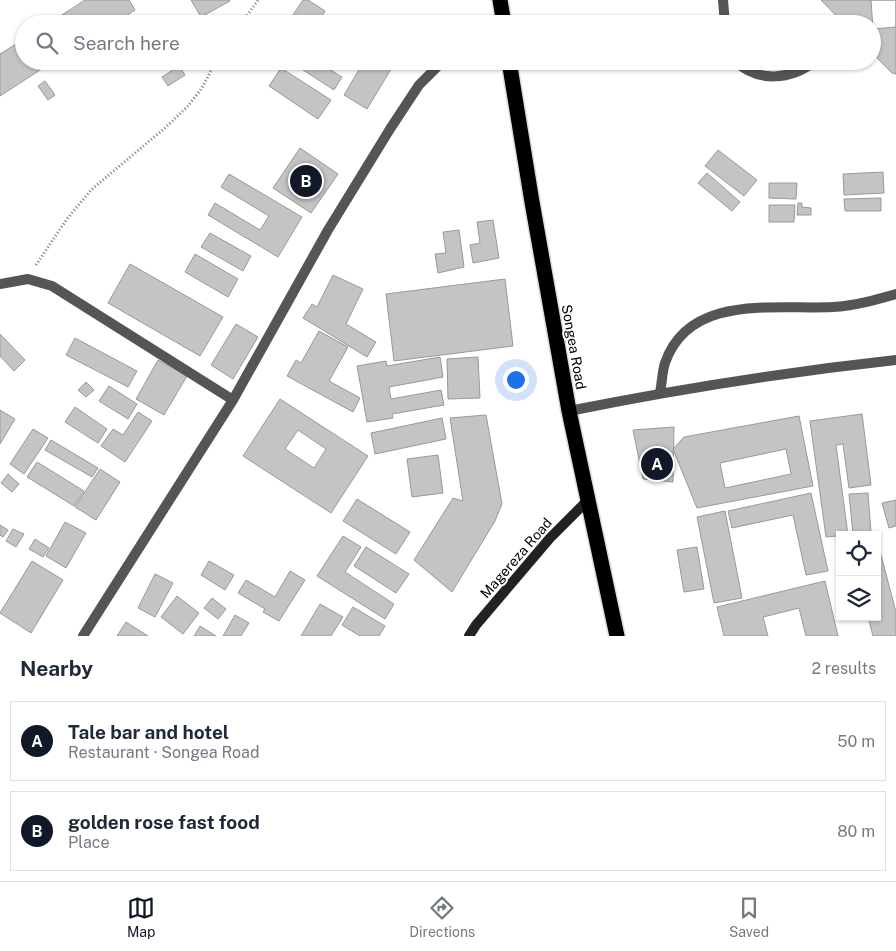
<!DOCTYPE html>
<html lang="en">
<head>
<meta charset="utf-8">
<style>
	body { margin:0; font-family:"Public Sans",sans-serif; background:#f6f6f7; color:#1f2937 }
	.controls { position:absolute; right:15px; bottom:15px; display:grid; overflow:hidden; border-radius:0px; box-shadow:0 1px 4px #0004 }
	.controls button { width:45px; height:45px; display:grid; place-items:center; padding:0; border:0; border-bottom:1px solid #e0e1e3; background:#fff; color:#1f2937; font:25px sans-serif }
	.you { position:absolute; left:515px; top:379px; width:18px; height:18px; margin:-12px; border:4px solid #fff; border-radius:50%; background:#1a73e8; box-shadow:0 0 0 8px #1a73e833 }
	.badge { display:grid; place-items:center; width:32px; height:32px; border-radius:50%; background:#111827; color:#fff; font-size:16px; font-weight:700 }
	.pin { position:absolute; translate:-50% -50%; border:2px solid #fff; box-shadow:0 1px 5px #0006 }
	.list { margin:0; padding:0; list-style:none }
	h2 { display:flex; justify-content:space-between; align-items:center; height:65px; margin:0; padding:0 20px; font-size:21px }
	h2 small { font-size:16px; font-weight:400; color:#747a83 }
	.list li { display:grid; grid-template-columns:32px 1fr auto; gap:15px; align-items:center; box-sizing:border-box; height:80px; margin:0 10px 10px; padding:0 10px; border:1px solid #e0e1e3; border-radius:0px }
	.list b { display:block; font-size:19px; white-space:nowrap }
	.list p { margin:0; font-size:16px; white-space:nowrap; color:#747a83 }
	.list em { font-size:16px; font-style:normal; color:#747a83 }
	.icon { flex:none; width:28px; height:28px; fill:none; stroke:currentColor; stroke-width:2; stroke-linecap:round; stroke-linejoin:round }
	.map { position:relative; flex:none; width:896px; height:636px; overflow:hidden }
	.search { position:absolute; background:#fff; box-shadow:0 1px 4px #0004; left:15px; right:15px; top:15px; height:55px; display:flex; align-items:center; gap:12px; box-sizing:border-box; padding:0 18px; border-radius:28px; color:#747a83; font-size:19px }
	.sheet { height:245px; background:#fff }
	nav { display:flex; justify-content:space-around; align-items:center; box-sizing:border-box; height:70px; border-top:1px solid #e0e1e3; background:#fff; font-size:14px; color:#747a83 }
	nav a { display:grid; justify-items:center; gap:2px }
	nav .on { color:#111827 }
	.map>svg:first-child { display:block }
	.building { fill:#c4c4c4; stroke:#999; fill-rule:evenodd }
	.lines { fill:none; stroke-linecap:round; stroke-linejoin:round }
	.highway-casing { stroke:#dbdbdb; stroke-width:18 }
	.path { stroke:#777; stroke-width:3; stroke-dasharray:1 2.5; stroke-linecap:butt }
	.lane { stroke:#555; stroke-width:10 }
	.street { stroke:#555; stroke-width:10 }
	.secondary { stroke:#222; stroke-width:10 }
	.highway { stroke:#000; stroke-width:15 }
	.labels { text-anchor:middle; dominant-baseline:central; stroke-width:4; stroke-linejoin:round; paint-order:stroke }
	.street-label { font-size:14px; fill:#000; stroke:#fff }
</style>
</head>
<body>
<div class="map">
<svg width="896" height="636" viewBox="0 0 896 636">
	<rect width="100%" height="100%" fill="#fff"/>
	<path class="building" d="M85,0h44l6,10 -22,14h-65z
		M191,0h38l1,1 -29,16z
		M303,0h5l17,11 -8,13h-30z
		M821,0h75v74l-4,-1 -20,-20v-29h-28z
		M871,0h25v27l-23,2z
		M24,39v22h30l-54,35v-42z
		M166,61h11l1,2 -11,6 -4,-6z
		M304,61h12l26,16 -8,13 -34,-22z
		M364,61h32l-29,48 -23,-14z
		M179,66l6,9 -17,11 -6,-9z
		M281,68l50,32 -13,19 -49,-33z
		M45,81l10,14 -7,5 -10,-14z
		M300,148l38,26 -27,39 -38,-25z
		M718,150l39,30 -13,16 -39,-30z
		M883,172l1,21 -40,2 -1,-21z
		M707,173l33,29 -8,9 -34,-28z
		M229,174l73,43 -24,40 -70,-42 7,-12 45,27 9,-14 -48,-29z
		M769,183h28l-1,16 -27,-1z
		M881,198v13h-36l-1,-12z
		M798,203h4v4l9,1v7h-14z
		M769,205h26l-1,17h-25z
		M493,220l6,38 -26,5 -3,-18 10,-2 -3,-21z
		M459,230l5,37 -26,6 -3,-19 11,-1 -3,-21z
		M210,233l41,23 -8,15 -42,-24z
		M195,254l43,25 -10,18 -43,-25z
		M130,264l93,53 -23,39 -92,-53z
		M333,275l30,14 -17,35 30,18 -9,15 -64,-39 9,-14 5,3z
		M505,279l8,67 -119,15 -8,-67z
		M236,324l22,13 -25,42 -22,-14z
		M319,331l29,16 -19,34 31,17 -7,14 -66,-36 9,-16 5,3z
		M0,334l25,26 -11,11 -14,-15z
		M75,338l62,33 -9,16 -62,-32z
		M440,357l3,20 -54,10 2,12 50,-9 3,15 -52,9 1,4 -26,4 -10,-56 29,-5 1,5z
		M478,357l2,41 -32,1 -1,-40z
		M158,360l29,16 -23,39 -28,-16z
		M86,382l8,8 -8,7 -8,-7z
		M109,386l28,18 -9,15 -29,-18z
		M280,399l88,57 -37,57 -88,-57zM298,430l28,19 -12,19 -29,-19z
		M75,407l32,22 -9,14 -33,-21z
		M0,410l15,9 -15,25z
		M138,412l14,9 -27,41 -24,-16 12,-17 10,6z
		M862,414l9,71 -22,3 -6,-44 -7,1 12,90 -22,2 -16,-116z
		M486,415l16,89 -7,17 -43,71 -38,-32 39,-62 10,3 -13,-83z
		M799,416l14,70 -116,22 -24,-59 11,-12zM786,449l5,25 -66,14 -5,-25z
		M442,418l4,21 -71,15 -4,-21z
		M674,427l-1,55 -30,-3 -10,-49z
		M33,429l15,9 -24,36 -14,-10z
		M51,440l47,28 -6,9 -47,-27z
		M438,455l5,38 -31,4 -5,-38z
		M37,462l47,29 -10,15 -47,-29z
		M100,469l20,13 -24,38 -21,-13z
		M8,474l11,10 -7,8 -11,-9z
		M811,493l17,78 -22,4 -13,-60 -61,13 -4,-17z
		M868,493l3,39 -18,2 -4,-40z
		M357,499l53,33 -14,22 -53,-33z
		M896,500v26l-7,2 -7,-25z
		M725,511l17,87 -28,5 -17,-86z
		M65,522l21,11 -20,35 -20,-12z
		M0,525l8,5 -5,7 -3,-2z
		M13,529l11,5 -8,13 -10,-6z
		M343,536l18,11 -16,25 49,32 -9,15 -68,-43z
		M35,539l14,9 -6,9 -14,-8z
		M877,540l19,72v24h-23l-5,-19h9z
		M366,547l43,27 -13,19 -42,-27z
		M697,547l7,42 -20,3 -7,-42z
		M32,561l31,19 -32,53 -31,-20z
		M209,561l25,14 -9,15 -24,-15z
		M290,571l15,9 -26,41 -16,-9 2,-3 -27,-16 8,-13 29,17z
		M155,574l18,9 -18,34 -17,-9z
		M825,581l13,55h-32l-7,-28 -36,9 5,19h-44l-7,-29z
		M177,596l22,17 -16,21 -22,-17z
		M212,598l14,11 -8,10 -14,-11z
		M320,604l23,13 -12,19h-30z
		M353,607l32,19 -6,10h-19l-18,-11z
		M235,615l14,8 -8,13h-18z
		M126,622l22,14h-31z
		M200,626l16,10h-22z"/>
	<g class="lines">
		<defs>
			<path id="highway" d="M500,0l4,24
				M509,61l23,141 37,209 48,225"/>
		</defs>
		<use href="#highway" class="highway-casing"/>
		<path class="path" d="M241,24l17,-24
			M36,265l31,-46 24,-29 74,-62 23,-22 14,-18 14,-27"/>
		<path class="lane" d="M723,0l2,24
			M735,61c23,22 56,19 80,0
			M660,393c2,-10 2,-21 5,-30 24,-70 111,-53 168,-56 21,-1 42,-7 63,-13"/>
		<path class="street" d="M0,284l28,-5 24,7 181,114
			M569,411c109,-22 217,-39 327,-51
			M83,636l150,-236 95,-170 62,-101 29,-44 24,-24"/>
		<path class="secondary" d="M469,636l7,-11 74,-87 37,-37"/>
		<use href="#highway" class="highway"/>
	</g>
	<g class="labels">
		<g class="street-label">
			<text transform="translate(574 347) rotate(80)">Songea Road</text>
			<text transform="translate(516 558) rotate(-49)">Magereza Road</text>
		</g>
	</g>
</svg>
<div class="controls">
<button><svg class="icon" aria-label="locate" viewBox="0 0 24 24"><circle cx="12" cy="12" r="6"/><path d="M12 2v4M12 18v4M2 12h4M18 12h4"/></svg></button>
<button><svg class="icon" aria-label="layers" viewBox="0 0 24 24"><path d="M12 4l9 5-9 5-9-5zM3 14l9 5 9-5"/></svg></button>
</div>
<div class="you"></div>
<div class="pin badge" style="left:657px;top:464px">A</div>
<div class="pin badge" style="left:306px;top:181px">B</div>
<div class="search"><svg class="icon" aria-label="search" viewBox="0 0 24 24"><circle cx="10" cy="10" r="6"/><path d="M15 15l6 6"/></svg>Search here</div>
</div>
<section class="sheet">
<h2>Nearby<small>2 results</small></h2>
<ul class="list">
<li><span class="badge">A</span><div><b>Tale bar and hotel</b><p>Restaurant · Songea Road</p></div><em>50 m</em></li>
<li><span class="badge">B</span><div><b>golden rose fast food</b><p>Place</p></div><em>80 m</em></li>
</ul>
</section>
<nav>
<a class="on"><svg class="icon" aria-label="map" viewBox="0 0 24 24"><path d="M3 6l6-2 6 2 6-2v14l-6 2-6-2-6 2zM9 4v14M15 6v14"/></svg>Map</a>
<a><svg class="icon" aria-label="directions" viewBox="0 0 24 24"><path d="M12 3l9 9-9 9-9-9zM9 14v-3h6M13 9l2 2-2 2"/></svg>Directions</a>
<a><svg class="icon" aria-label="saved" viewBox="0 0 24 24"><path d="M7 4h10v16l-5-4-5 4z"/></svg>Saved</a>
</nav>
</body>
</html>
